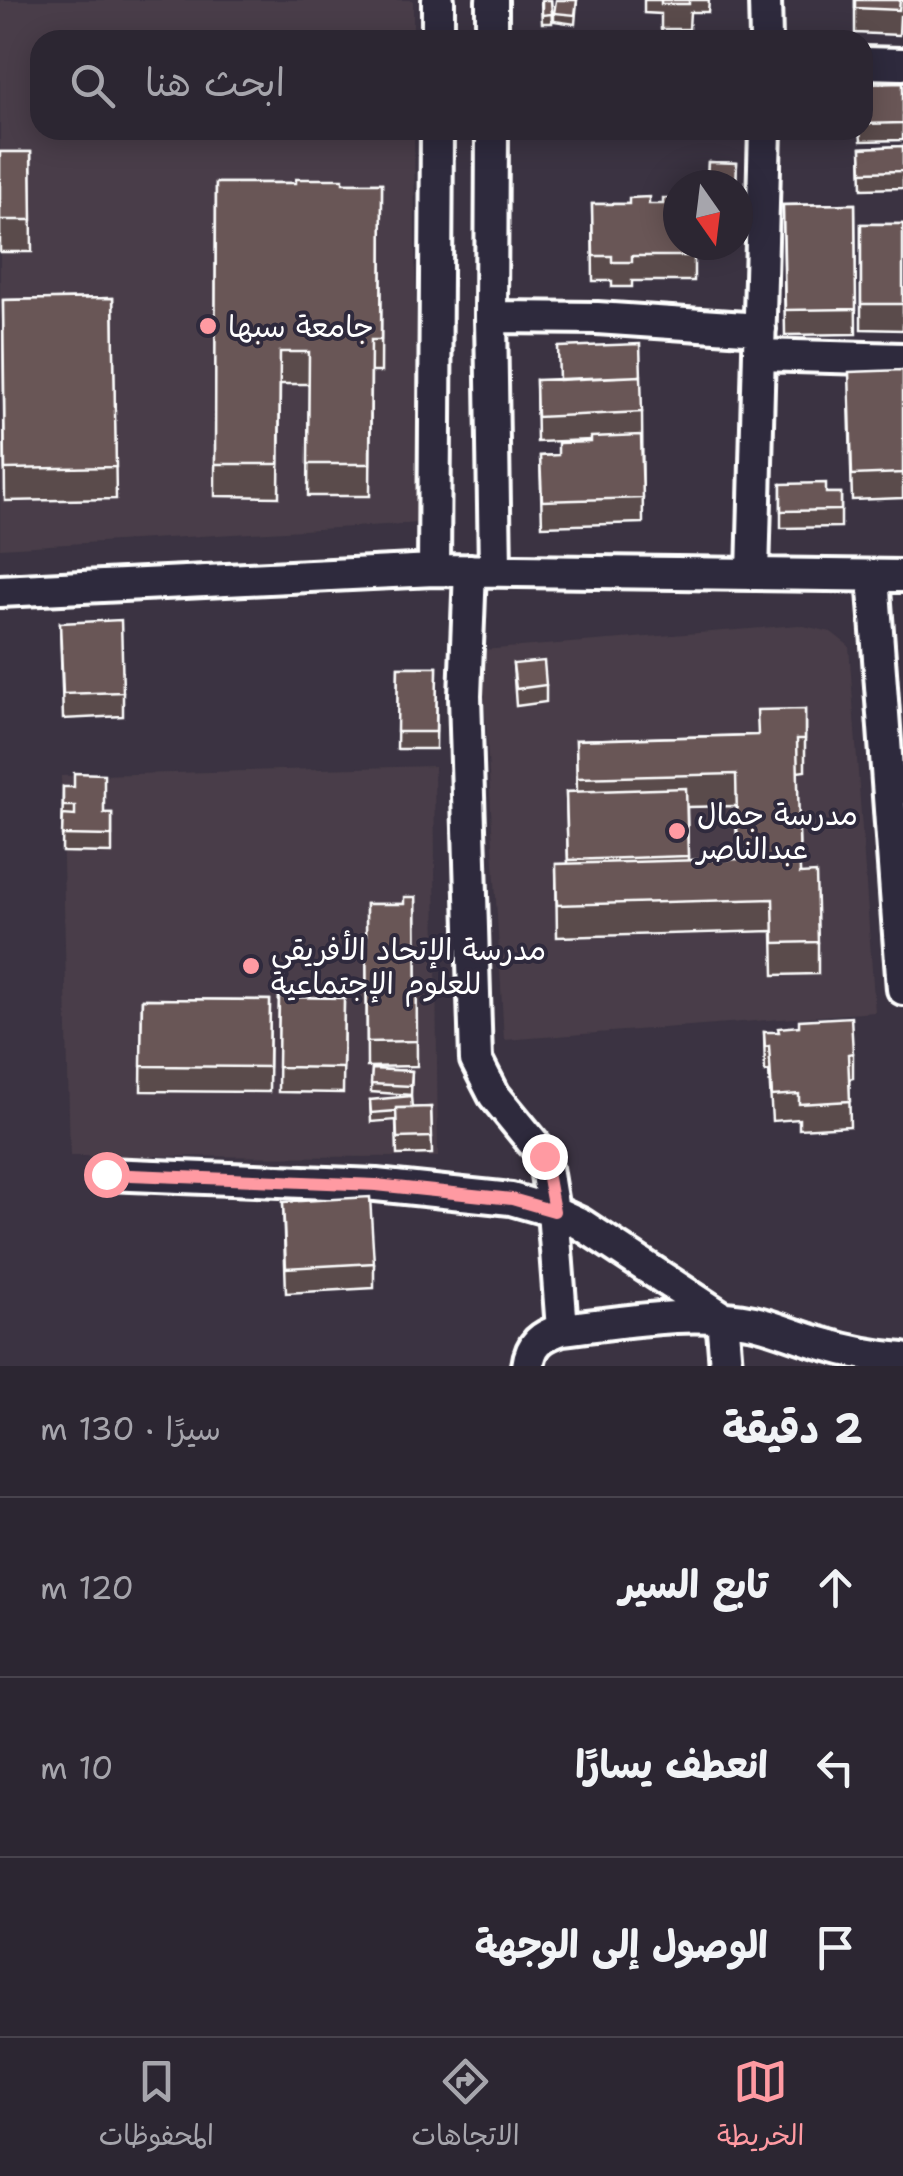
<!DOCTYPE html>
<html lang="ar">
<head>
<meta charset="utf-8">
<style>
	body { margin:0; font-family:"Shantell Sans","Playpen Sans Arabic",sans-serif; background:#342e3a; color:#f1f3f6; direction:rtl }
	.compass { position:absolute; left:663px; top:170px; width:90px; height:90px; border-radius:50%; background:#2c2632; box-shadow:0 5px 25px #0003; rotate:166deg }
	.stop { position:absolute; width:30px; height:30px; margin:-22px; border:8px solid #ff9aa2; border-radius:50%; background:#fff }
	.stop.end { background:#ff9aa2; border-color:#fff; box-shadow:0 2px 10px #0008 }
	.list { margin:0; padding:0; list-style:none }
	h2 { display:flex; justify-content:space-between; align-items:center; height:130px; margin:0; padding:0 40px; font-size:42px }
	h2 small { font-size:32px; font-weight:400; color:#a6a5ac }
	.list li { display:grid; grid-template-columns:65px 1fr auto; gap:30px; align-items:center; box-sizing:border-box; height:180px; padding:0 40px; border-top:2px solid #48434d }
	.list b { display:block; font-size:38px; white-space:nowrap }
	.list em { font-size:32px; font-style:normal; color:#a6a5ac }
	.icon { flex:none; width:55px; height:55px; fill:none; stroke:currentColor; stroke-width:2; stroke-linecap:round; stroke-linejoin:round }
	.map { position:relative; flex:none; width:903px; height:1366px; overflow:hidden; direction:ltr }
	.search { position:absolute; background:#2c2632; box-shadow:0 5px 25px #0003; left:30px; right:30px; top:30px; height:110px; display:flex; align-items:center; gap:25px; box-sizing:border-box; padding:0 35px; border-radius:30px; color:#a6a5ac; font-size:38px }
	.sheet { height:670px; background:#2c2632 }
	nav { display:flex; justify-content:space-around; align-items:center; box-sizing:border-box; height:140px; border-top:2px solid #48434d; background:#2c2632; font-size:28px; color:#a6a5ac }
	nav a { display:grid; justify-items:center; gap:5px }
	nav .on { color:#ff9aa2 }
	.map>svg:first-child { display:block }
	.built { fill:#493e48 }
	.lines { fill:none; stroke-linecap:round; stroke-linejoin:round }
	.street-casing { stroke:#fff; stroke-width:38 }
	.street { stroke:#2f2a3d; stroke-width:30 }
	.wall { fill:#5a4b4b; stroke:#fff; stroke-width:2.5; fill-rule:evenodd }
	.building { fill:#695757; stroke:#fff; stroke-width:2.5 }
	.route { stroke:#ff9aa2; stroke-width:12 }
	.poi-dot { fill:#ff9aa2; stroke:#2f2a3d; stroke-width:4 }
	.labels { text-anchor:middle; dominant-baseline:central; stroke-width:8; stroke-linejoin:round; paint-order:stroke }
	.poi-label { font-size:30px; fill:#fff; stroke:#2f2a3d; text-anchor:start }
</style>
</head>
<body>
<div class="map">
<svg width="903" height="1366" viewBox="0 0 903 1366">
	<rect width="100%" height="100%" fill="#3b3342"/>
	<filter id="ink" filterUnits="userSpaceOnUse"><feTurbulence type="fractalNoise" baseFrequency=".01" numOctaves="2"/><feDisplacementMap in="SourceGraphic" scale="20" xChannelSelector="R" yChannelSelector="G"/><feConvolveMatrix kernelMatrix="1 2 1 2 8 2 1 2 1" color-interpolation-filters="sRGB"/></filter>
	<g filter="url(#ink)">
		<path class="built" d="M0,0h413v40h-373v90h374l4,393 -418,25z
			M799,625l32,7 18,14 26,366 -371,28 -22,-390z
			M434,766l4,391 -368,-1 -9,-380z"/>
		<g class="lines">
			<defs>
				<path id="street" d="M765,0l1,40
					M438,40v-40
					M492,40v-40
					M863,63l40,1
					M492,130l-1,187 4,252
					M491,317l106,1 163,11
					M759,355l144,4
					M434,570l3,-440
					M470,570l-5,126 11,364 18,35 50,61 9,55 9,118
					M753,574l12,-444
					M873,576l30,413
					M0,591l434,-21 469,6
					M106,1174l270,11 135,14 42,12 28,13 141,93 4,49
					M528,1366c3,-23 13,-30 34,-37 63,-7 129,-20 192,-7 22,5 44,15 66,21 27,8 55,14 83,16"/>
			</defs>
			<use href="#street" class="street-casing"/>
			<use href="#street" class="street"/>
		</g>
		<path class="wall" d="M541,0h10l1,23h-10z
			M577,0l-2,24 -21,-3v-8z
			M644,0h65l-1,12h-18l-1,17h-28v-15l-17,-1z
			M855,0h48v16h-3l-1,19 -44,-2z
			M903,83v57l-42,1 -1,-11h3v-46z
			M903,146v42l-41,1 -1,-41z
			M0,152h31l1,100h-32z
			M708,162l29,1 -1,22h-29z
			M216,183h166l-1,189h-10l-1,124h-62l1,-112h-29l-1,113 -64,-1z
			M592,204h57l45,41v36h-62v6h-20v-6h-19z
			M855,204l1,130 -71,1 -2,-130z
			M861,224h42v106l-42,-1z
			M113,298l3,201 -111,2 -2,-201z
			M903,370v128l-51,2 -3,-103z
			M536,380l106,32 1,111 -101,3 -2,-70 18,-1 33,-13v-2l-54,2z
			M781,484l45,9h15v34l-60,1z
			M60,623l63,69v24l-60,3z
			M513,664l33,21v17l-30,4z
			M398,667h39l-1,82h-39z
			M805,709v62l-8,1 3,102 18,68v32l-44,1 -1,-44 -216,6 -1,-73h12l-2,-72h11l-1,-52 181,-5zM736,806l1,53 -49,1 -1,-53z
			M63,787l41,26h8v40l-50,-1z
			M416,897l1,169 -50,1 -1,-163h38z
			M279,997l65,1 -1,95 -65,-1z
			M142,999l128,1 -1,92 -128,-1z
			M764,1032l89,21v25l-4,1 1,47 -51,3v-10l-27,2 -3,-50 -4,1z
			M372,1069l40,2 -1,24 -40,-3z
			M370,1100l42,8 19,-1 1,47 -35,1 -1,-35 -25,2z
			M283,1202l91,61v25l-88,5z"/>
		<path class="building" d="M542,0h9l1,14 -10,1z
			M556,0h21l-2,15 -21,-2z
			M661,0h28v4h-28z
			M855,0h45l-1,10 -44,-2z
			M903,83v40l-40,1v-40z
			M903,146v25l-41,1 -1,-24z
			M0,152h31l1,68h-32z
			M708,162l29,1 -1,20 -29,-1z
			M296,179h47v4h39l-1,157h-10l-1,124h-62l1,-112h-29l-1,112h-64l1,-281h80z
			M649,197v7h14v-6h15v47h16v11h-62v6h-20v-6h-19l-1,-52h37v-6z
			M855,204l1,105 -71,1 -2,-105z
			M861,224h42v80h-42z
			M113,298l3,169 -111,2 -2,-169z
			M640,344l1,34v-2l-82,4 -1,-33z
			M903,370v103l-51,2 -3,-103z
			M641,376l1,36 -105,5 -1,-37z
			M641,435l2,63 -101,3 -2,-45 18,-1v-12l33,-1v-5z
			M826,483v10h15v17l-60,1v-27z
			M121,620l2,72 -60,2 -3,-71z
			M544,661l2,24 -30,4 -3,-25z
			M398,667h39l-1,65h-39z
			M805,709v30h-8l3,135 16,-1 2,69 -44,1 -1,-44 -216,6 -1,-41 182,-5 -2,-85 -159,4 -1,-38 182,-5 -1,-25z
			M74,773l30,1v39h8v23l-50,-1 1,-20 12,1v-10h-12v-19h11z
			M686,788l2,68 -120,4 -2,-68z
			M404,897h12l1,144 -50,1 -1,-138h38z
			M279,997l65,1 -1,70 -65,-1z
			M142,999l128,1 -1,67 -128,-1z
			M851,1017l2,36 -5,1 2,47 -51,3v-10l-27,2 -3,-50 -4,1 -1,-15h15l-1,-4 21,-2v-6z
			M372,1069l40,2 -1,15 -40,-2z
			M411,1096l1,12h-16v3l-25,2 -1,-13z
			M431,1107l1,30 -35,1 -1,-30z
			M370,1197l4,66 -88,5 -3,-66z"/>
	</g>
	<g class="lines" filter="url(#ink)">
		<path class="route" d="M106,1174l270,11 136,14 42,12 -10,-55"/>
	</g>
	<g class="poi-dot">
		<circle cx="208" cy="326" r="10"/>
		<circle cx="677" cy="831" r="10"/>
		<circle cx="251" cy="966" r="10"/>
	</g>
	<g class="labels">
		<g class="poi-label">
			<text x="228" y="326">جامعة سبها</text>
			<text x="697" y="814">مدرسة جمال<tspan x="697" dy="34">عبدالناصر</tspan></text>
			<text x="271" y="949">مدرسة الإتحاد الأفريقي<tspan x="271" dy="34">للعلوم الإجتماعية</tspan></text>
		</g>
	</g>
</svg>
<svg class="compass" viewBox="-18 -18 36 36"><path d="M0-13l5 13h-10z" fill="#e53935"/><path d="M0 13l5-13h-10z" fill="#a6a5ac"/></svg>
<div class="stop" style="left:106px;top:1174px"></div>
<div class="stop end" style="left:544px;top:1156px"></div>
<div class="search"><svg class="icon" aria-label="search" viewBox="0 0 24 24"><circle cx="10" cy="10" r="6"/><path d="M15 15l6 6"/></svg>ابحث هنا</div>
</div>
<section class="sheet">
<h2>2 دقيقة<small>سيرًا · 130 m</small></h2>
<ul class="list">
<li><svg class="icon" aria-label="ahead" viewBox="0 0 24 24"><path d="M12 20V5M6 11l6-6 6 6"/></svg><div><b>تابع السير</b></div><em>120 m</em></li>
<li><svg class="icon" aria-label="left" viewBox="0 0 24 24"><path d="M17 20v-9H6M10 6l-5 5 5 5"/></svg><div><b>انعطف يسارًا</b></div><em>10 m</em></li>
<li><svg class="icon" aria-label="arrive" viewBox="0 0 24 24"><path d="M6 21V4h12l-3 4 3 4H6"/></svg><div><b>الوصول إلى الوجهة</b></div></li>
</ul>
</section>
<nav>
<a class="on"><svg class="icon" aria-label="map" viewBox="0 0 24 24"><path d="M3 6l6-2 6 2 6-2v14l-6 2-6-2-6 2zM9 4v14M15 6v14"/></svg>الخريطة</a>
<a><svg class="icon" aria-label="directions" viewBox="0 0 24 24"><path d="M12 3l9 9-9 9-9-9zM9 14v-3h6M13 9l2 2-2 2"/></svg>الاتجاهات</a>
<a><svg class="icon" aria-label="saved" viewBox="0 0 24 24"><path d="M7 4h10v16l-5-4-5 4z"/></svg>المحفوظات</a>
</nav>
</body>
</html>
